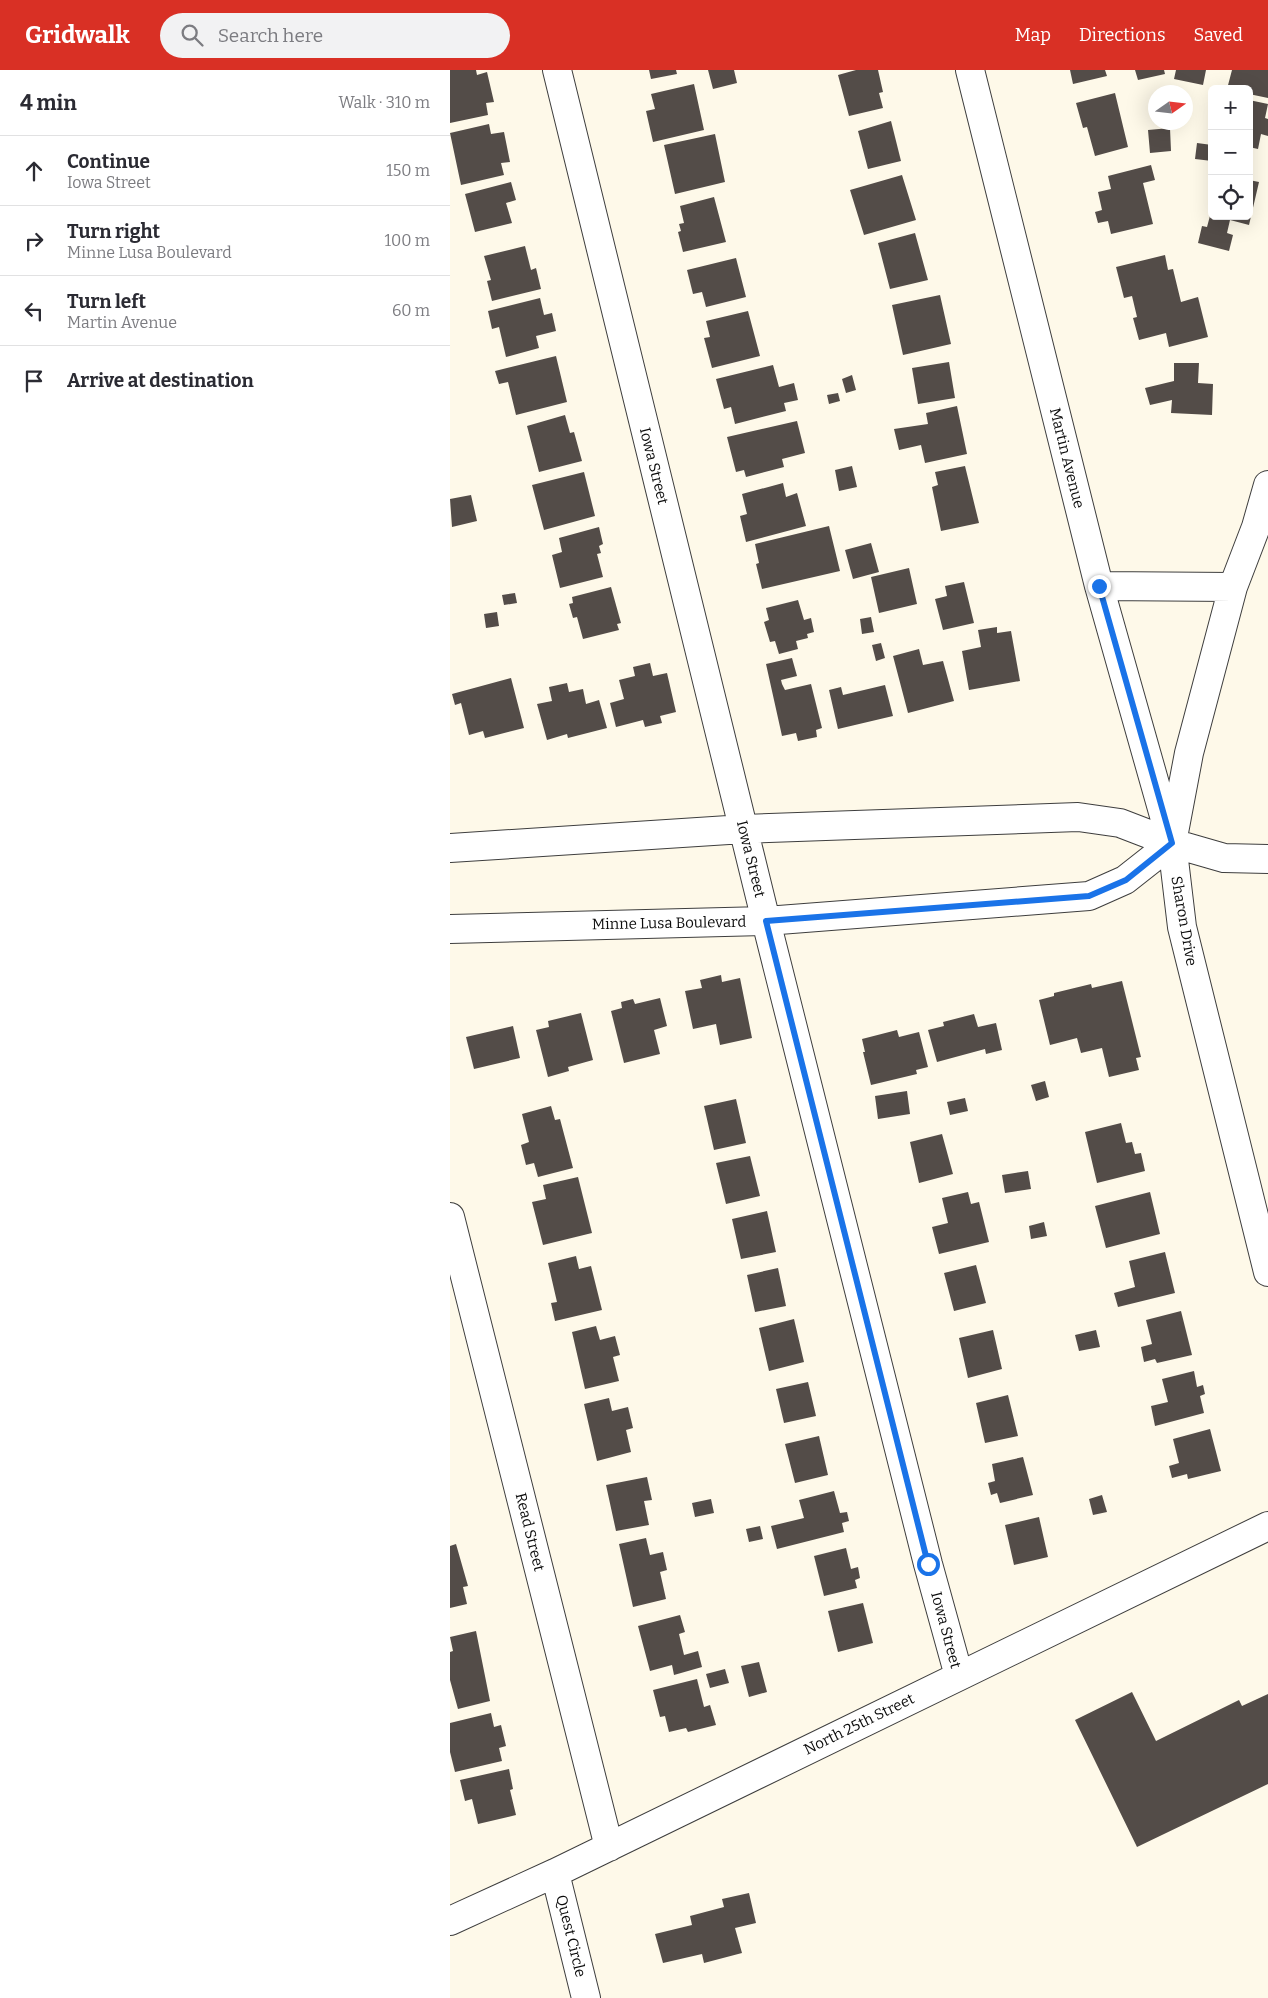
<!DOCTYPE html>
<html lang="en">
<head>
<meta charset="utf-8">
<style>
	body { margin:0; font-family:Bitter,serif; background:#f2f2f3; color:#2b2b33 }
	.controls { position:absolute; right:15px; top:15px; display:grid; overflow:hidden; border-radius:8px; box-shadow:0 5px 20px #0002 }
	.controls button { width:45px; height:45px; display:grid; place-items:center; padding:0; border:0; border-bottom:1px solid #e1e1e2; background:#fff; color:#2b2b33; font:25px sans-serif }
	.compass { position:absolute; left:698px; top:15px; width:45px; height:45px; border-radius:50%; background:#fff; box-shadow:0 5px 20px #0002; rotate:76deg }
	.stop { position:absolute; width:15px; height:15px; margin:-11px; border:4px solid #1a73e8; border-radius:50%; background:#fff }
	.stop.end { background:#1a73e8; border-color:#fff; box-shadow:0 1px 5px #0008 }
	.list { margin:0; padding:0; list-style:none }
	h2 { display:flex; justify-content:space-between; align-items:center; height:65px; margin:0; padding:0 20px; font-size:21px }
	h2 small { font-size:16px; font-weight:400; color:#7c7c81 }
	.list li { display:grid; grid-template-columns:32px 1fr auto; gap:15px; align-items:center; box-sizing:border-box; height:70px; padding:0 20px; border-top:1px solid #e1e1e2 }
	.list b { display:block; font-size:19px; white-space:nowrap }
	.list p { margin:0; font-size:16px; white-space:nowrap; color:#7c7c81 }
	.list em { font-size:16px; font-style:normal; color:#7c7c81 }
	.icon { flex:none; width:28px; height:28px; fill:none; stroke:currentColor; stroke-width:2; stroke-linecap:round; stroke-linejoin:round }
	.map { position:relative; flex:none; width:818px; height:1928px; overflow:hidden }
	header { display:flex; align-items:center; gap:30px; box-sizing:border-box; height:70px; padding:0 25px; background:#d93025; color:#fff }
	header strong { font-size:24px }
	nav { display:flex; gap:28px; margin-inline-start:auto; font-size:18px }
	.search { width:350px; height:45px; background:#f2f2f3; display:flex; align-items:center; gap:12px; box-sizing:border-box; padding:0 18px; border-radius:28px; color:#7c7c81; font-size:19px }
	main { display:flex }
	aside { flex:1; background:#fff }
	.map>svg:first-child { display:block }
	.building { fill:#534c48 }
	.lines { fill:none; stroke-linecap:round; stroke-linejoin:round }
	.minor-casing { stroke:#3e3e3e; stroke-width:30 }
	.minor { stroke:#fff; stroke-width:28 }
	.route { stroke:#1a73e8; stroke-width:6 }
	.labels { text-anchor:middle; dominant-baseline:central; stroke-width:5; stroke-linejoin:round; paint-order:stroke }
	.street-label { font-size:15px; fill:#0b0b0b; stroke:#fff }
</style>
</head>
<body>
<header>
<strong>Gridwalk</strong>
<div class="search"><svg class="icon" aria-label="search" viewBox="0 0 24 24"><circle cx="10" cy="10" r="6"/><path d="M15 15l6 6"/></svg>Search here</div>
<nav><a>Map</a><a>Directions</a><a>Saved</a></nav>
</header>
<main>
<aside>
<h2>4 min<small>Walk · 310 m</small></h2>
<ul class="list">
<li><svg class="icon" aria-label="ahead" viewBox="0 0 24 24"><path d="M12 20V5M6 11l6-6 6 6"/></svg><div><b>Continue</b><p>Iowa Street</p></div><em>150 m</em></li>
<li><svg class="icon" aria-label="right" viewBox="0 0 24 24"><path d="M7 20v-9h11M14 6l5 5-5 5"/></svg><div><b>Turn right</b><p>Minne Lusa Boulevard</p></div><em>100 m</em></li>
<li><svg class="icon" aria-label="left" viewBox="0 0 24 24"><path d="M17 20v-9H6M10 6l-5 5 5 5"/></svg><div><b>Turn left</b><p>Martin Avenue</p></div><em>60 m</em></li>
<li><svg class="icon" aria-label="arrive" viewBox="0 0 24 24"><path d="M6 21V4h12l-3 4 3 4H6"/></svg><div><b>Arrive at destination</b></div></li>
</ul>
</aside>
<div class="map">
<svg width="818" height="1928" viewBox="0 0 818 1928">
	<rect width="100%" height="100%" fill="#fef9e9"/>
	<path class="building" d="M0,0h26l1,5 10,-3 7,30 -8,1 2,12 -38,8z
		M199,0h27l1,4 -26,5z
		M258,0h26l3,13 -24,6z
		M406,0h22l5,22 -4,1 4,15 -34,8 -11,-41z
		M620,0h35l2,6 -34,8z
		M685,0h29l1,4 -27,6z
		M726,0h30l-3,15 -29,-6z
		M782,0h36v28l-19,-4v-5h-22z
		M244,14l10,46 -51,12 -7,-31 9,-2 -4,-15z
		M665,23l13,54 -33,9 -8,-29 -4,1 -7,-25z
		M799,30l19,4 -3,14 3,1v17l-7,-2 -3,15 -9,-2z
		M441,51l10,40 -33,8 -10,-38z
		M39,54l2,10 13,-2 6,30 -9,1 3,12 -43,10 -11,-52z
		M720,58l1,23 -21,2 -2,-23z
		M265,64l10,48 -50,12 -11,-49z
		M747,73l15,2v16l-17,-2z
		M701,95l4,15 -12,3 10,41 -42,10 -3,-13 -10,2 -3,-11 7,-2 -4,-18 13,-3 -3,-13z
		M452,105l14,45 -52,15 -14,-45z
		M799,110l10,2 -10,43 -19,-5 -3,13 6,2 -4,16 -31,-8 4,-17 5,1 4,-15 1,4h37z
		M61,112l5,18 -10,3 6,20 -37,9 -10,-38z
		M264,127l12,45 -43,10 -5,-20 3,-1 -2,-7 5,-1 -4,-17z
		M465,163l13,47 -38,9 -12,-46z
		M75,176l6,24 5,-2 5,21 -49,12 -5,-20 4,-1 -7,-24z
		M715,185l3,15 5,-1 8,33 17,-5 10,40 -39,10 -3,-14 -27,7 -6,-22 4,-1 -5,-21 -8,2 -8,-31z
		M286,188l10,39 -40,10 -4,-15 -9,2 -6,-24z
		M490,225l11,49 -48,11 -11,-50z
		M90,228l4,17 8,-2 4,18 -20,5 3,12 -33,9 -7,-30 -7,2 -4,-18z
		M298,241l12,45 -48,12 -8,-30 6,-1 -4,-16z
		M106,286l11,46 -51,13 -8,-33 -9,2 -4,-13z
		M499,292l6,36 -37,6 -6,-36z
		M724,293h25l-1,20 15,1 -1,31 -41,-2 1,-13 -22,5 -5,-17 29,-7z
		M323,295l6,22 15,-4 4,17 -14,3 2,8 -51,13 -4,-17 -7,2 -8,-30z
		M402,305l4,15 -10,3 -4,-14z
		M388,323l2,8 -11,3 -2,-9z
		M507,336l10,48 -42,9 -4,-18 -22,5 -5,-21 34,-5 -2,-11z
		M115,345l5,18 4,-1 8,29 -43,11 -12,-46z
		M347,351l8,32 -23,6 2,8 -38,10 -2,-7 -8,2 -9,-35z
		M402,396l5,21 -18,4 -4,-21z
		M515,396l14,57 -38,8 -9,-44 6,-2 -3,-13z
		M134,402l11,44 -51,14 -12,-45z
		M333,413l3,14 11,-4 9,33 -60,16 -6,-26 7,-2 -5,-20z
		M21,425l6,26 -25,6 -2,-28z
		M379,456l11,45 -78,18 -6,-25 3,-1 -4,-19z
		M149,457l4,17 -4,2 2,7 -4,1 6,23 -43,11 -8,-33 10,-3 -3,-14z
		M421,473l8,29 -26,7 -8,-29z
		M459,498l8,36 -38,9 -8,-36z
		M514,512l10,41 -31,7 -8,-31 12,-3 -2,-10z
		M161,517l10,36 -4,1 2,6 -36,9 -6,-22 -4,1 -4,-14 4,-1 -1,-6z
		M65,523l2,10 -13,2 -2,-10z
		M348,530l6,20 7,-2 3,14 -7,2 1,4 -12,3 2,8 -19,5 -4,-13 -5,1 -6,-20 5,-2 -3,-12z
		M47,542l2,14 -13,2 -2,-14z
		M421,547l3,15 -12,2 -2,-15z
		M547,557v6l14,-2 9,50 -51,9 -7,-39 19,-4 -3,-17z
		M431,573l4,15 -9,3 -4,-16z
		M469,579l4,16 20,-4 11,40 -46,12 -15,-57z
		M342,588l5,18 -16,4 1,4 3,6 26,-6 11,44 -6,2 1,7 -19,4 -2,-8 -14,3 -16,-72z
		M200,593l3,13 14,-3 9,39 -16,4 2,7 -17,4 -2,-7 -27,7 -6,-24 14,-4 -5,-19 16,-4 -2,-9z
		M61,608l13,50 -39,10 -2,-7 -14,4 -8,-32 -6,2 -3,-11z
		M117,613l2,9 14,-3 3,15 13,-4 8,28 -39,10 -1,-4 -20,6 -10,-36 15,-3 -3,-14z
		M435,615l8,31 -55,13 -9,-39 12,-3 2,8z
		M271,905l1,7 18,-4 12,60 -32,7 -4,-21 -23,5 -8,-38 17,-3 -2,-8z
		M672,911l19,76 -5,1 3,12 -30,7 -7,-29 -21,5 -4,-15 -27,7 -11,-45 15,-4v-3l37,-9 1,4z
		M210,928l7,28 -13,4 6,24 -36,9 -13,-52 11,-3 -1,-6 12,-3 2,5z
		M131,943l12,47 -25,7 1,4 -21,6 -12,-47 13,-3 -1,-6z
		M524,944l4,13 18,-4 6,27 -16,4 -1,-5 -48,13 -9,-32 16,-4 -1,-4z
		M63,956l7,32 -46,11 -8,-32z
		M447,960l2,7 20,-5 9,35 -12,3 1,4 -46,11 -8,-33h2l-3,-13z
		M595,1011l4,16 -13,4 -5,-16z
		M457,1021l3,23 -32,5 -3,-23z
		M515,1028l3,13 -18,4 -3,-13z
		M286,1029l10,44 -32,7 -10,-44z
		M101,1036l4,14 5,-1 13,49 -35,9 -4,-14 -8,2 -5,-20 8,-3 -7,-28z
		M671,1053l5,20 6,-1 3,12 6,-1 4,18 -48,12 -12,-51z
		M492,1064l11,40 -34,9 -9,-41z
		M300,1086l10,40 -34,8 -10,-41z
		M578,1101l3,18 -26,4 -3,-18z
		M128,1107l14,56 -49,12 -11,-43 14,-3 -3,-14z
		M518,1122l3,12 8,-2 10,40 -50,12 -7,-27 16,-4 -6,-25z
		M700,1122l10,42 -54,14 -11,-42z
		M317,1141l9,41 -35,7 -9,-40z
		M594,1152l3,14 -16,3 -2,-13z
		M715,1182l10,41 -57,14 -4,-14 21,-6 -6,-26z
		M126,1186l3,13 12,-3 11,44 -47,11 -4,-18 6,-1 -9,-39z
		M526,1195l10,38 -32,8 -10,-38z
		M328,1198l8,38 -31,6 -8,-37z
		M731,1241l11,44 -35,8 -2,-4 -11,3 -3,-15 11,-3 -6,-24z
		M344,1249l10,43 -35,9 -10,-43z
		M146,1256l4,14 15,-4 5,19 -7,2 6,24 -34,8 -13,-57z
		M543,1260l9,39 -34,9 -9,-40z
		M646,1260l4,17 -21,4 -4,-16z
		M744,1301l3,16 6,-2 2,9 -5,2 4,17 -49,13 -4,-20 17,-4 -6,-23z
		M358,1312l8,34 -32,7 -8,-34z
		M558,1325l10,41 -33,7 -9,-40z
		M159,1328l3,13 16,-4 5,21 -7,2 5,22 -34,9 -13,-57z
		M760,1359l11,42 -33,8 -1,-5 -15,4 -3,-12 10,-3 -6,-24z
		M369,1366l9,39 -33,8 -10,-39z
		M573,1387l10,38 -33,8 -3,-10 -6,2 -3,-12 7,-2 -3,-17z
		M197,1407l5,23 -8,1 5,24 -33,6 -10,-46z
		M384,1421l6,22 7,-1 2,9 -7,2 2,9 -67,17 -6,-23 33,-8 -5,-18z
		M652,1425l5,17 -14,3 -4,-16z
		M261,1429l3,14 -19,4 -3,-14z
		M589,1447l9,40 -34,8 -9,-40z
		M310,1456l3,13 -14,3 -3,-13z
		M196,1468l4,17 13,-3 4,18 -7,2 6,27 -33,8 -14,-63z
		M6,1474l12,42 -5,1 4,17 -17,4v-62z
		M396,1478l5,21 7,-2 2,11 -5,2 2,8 -33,8 -10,-40z
		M413,1533l10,40 -35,9 -10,-41z
		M230,1545l5,17 -6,2 5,21 14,-4 4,16 -28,8 -2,-10 -22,6 -12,-45z
		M26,1561l14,70 -32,8 -8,-29v-28l3,-1 -3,-14z
		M309,1592l8,30 -18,5 -8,-31z
		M275,1599l4,14 -19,5 -4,-14z
		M247,1609l7,28 6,-2 6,20 -28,7 -2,-4 -17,4 -4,-16 -5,1 -7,-27z
		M682,1622l24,49 83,-41 3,6 26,-12v90l-131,63 -62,-127z
		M41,1643l3,14 7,-2 5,21 -7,2 3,13 -47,11 -5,-20v-29z
		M59,1699l4,20 -3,1 6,25 -38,9 -6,-25 -7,2 -5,-21z
		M299,1823l7,30 -21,5 7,25 -38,10 -2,-9 -39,9 -8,-29 37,-9 -2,-9 34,-9 -2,-8z"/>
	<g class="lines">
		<defs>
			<path id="minor" d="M107,0l209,851 162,643 31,112
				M520,0l129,516 71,251
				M818,415l-12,42 -23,60 -44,166 -17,90 10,84 86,345
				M649,516l134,1
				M0,778l294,-19 334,-12 42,6 52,20 52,15 44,1
				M0,859l316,-8 323,-25 36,-16 47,-37
				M0,1147l159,630
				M105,1803l31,125
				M0,1851l105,-48 713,-347"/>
		</defs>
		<use href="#minor" class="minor-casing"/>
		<use href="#minor" class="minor"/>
	</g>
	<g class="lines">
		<path class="route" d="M478,1494l-162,-643 323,-25 37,-16 46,-37 -73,-257"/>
	</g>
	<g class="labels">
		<g class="street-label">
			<text transform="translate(617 388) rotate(76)">Martin Avenue</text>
			<text transform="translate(204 396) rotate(76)">Iowa Street</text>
			<text transform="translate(301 789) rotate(76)">Iowa Street</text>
			<text transform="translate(734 851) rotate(80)">Sharon Drive</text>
			<text transform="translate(219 853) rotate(-1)">Minne Lusa Boulevard</text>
			<text transform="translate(80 1462) rotate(76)">Read Street</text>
			<text transform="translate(496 1560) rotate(75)">Iowa Street</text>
			<text transform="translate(409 1654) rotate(-26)">North 25th Street</text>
			<text transform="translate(121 1866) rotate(76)">Quest Circle</text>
		</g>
	</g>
</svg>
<div class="controls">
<button>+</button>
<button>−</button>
<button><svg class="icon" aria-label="locate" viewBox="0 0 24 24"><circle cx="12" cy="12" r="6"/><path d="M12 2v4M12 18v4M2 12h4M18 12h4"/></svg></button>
</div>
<svg class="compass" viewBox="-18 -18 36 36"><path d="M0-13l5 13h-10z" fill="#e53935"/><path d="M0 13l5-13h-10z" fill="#7c7c81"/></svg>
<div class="stop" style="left:478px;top:1494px"></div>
<div class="stop end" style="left:649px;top:516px"></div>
</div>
</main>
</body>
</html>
